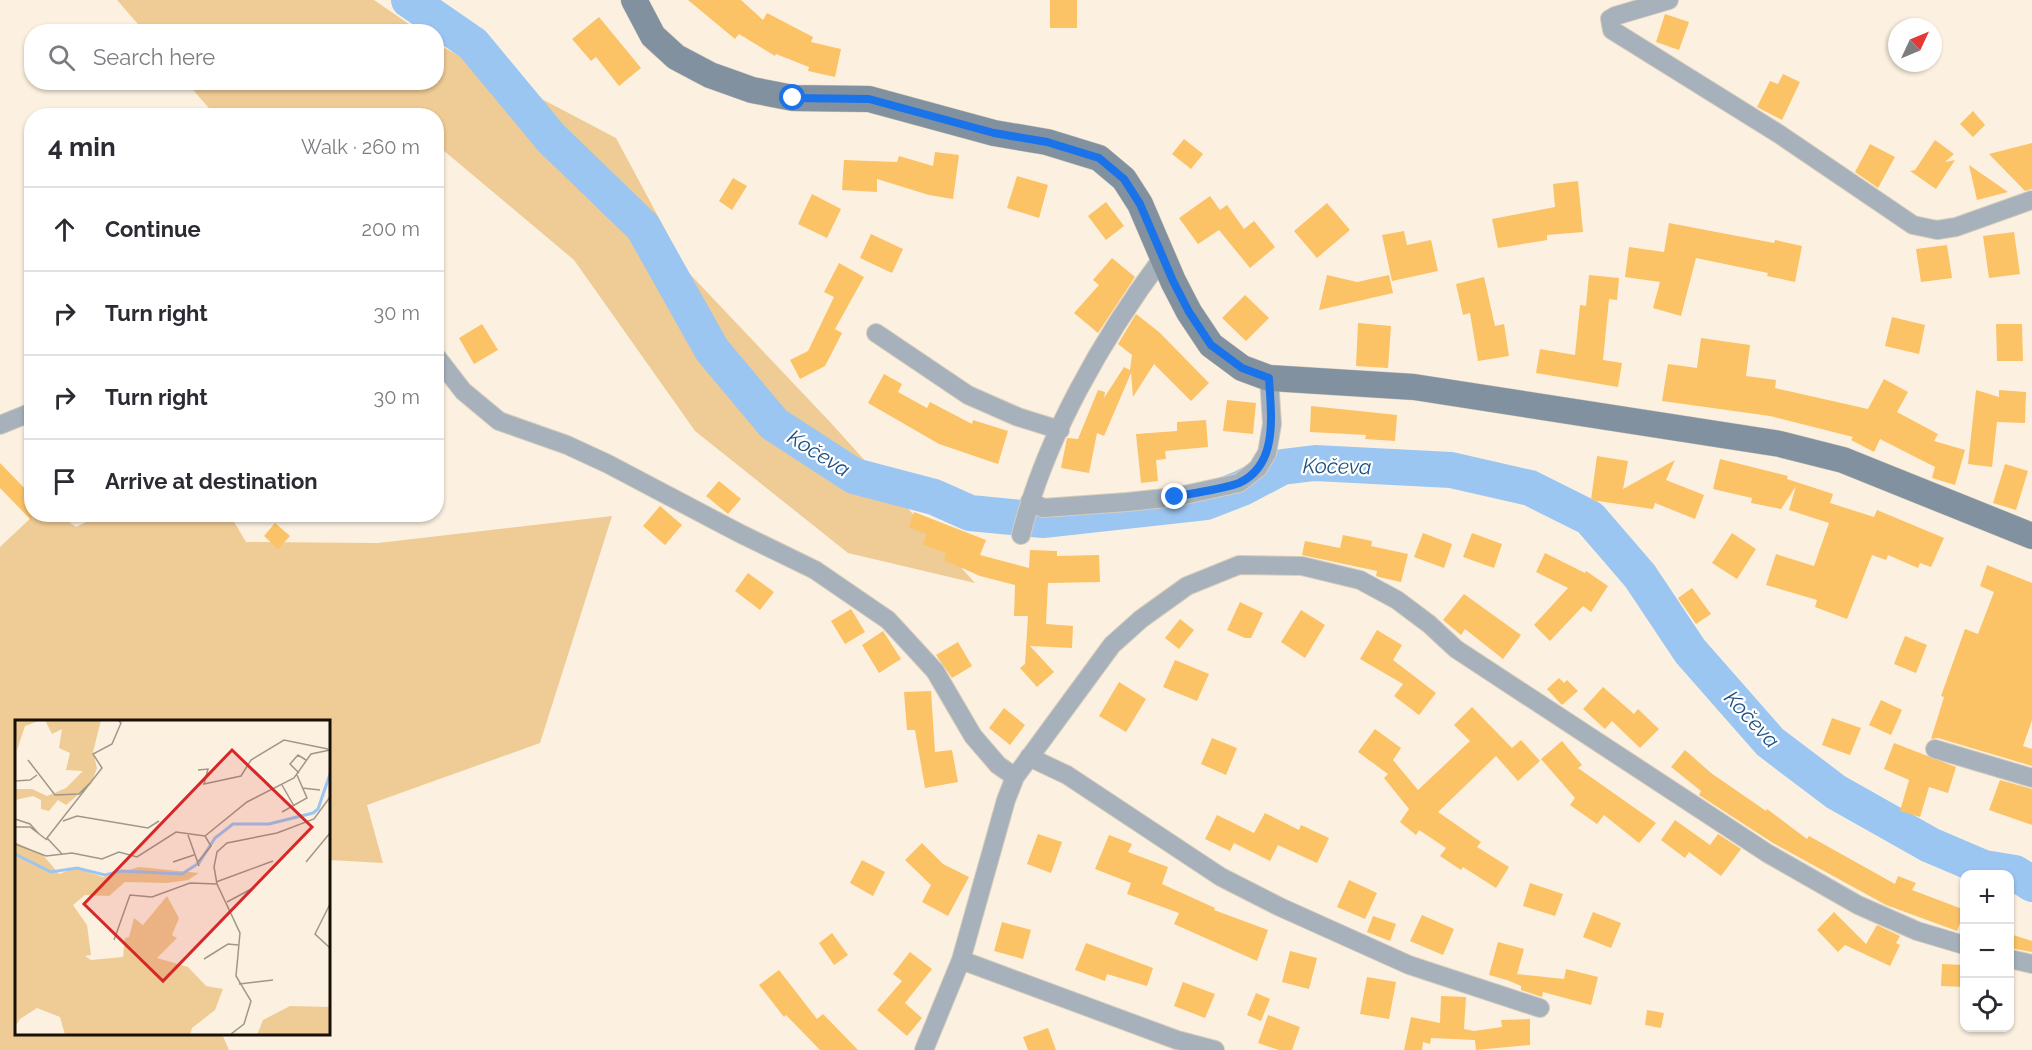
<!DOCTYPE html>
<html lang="en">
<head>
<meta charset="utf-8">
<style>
	body { margin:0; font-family:Raleway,sans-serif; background:#f7f7f7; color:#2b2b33 }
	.controls { position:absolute; right:18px; bottom:18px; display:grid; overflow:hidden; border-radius:12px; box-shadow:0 2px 4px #0004 }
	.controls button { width:54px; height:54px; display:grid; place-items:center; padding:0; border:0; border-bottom:2px solid #e1e1e2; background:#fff; color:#2b2b33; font:30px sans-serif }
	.compass { position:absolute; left:1888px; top:18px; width:54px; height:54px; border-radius:50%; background:#fff; box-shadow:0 2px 4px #0004; rotate:46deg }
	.stop { position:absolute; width:18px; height:18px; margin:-14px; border:4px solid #1a73e8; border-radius:50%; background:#fff }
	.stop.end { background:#1a73e8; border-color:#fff; box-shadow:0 2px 6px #0008 }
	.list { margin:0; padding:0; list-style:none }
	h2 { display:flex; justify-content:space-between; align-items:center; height:78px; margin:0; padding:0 24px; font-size:26px }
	h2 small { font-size:20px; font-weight:400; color:#7c7c81 }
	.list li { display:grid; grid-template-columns:39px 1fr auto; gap:18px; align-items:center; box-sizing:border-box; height:84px; padding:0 24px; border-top:2px solid #e1e1e2 }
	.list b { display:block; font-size:22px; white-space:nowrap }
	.list em { font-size:20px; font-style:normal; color:#7c7c81 }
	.icon { flex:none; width:33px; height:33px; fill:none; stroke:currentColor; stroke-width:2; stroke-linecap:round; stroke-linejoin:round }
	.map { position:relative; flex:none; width:2032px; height:1050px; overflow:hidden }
	.search { position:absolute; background:#fff; box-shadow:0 2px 4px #0004; left:24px; top:24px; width:420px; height:66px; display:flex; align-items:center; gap:15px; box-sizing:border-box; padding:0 21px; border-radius:24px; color:#7c7c81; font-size:22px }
	.panel { position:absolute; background:#fff; box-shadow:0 2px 4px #0004; left:24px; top:108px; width:420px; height:414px; border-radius:24px }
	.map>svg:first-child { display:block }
	.green { fill:#efcb95 }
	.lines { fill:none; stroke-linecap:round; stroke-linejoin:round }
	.river { stroke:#9cc6f2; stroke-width:36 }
	.building { fill:#fbc266 }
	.minor-casing { stroke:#d7cdbd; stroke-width:20 }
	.secondary-casing { stroke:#d7cdbd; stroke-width:27 }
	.minor { stroke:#a7b1bb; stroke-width:18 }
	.secondary { stroke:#8291a0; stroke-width:26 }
	.route { stroke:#1a73e8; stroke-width:8 }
	.labels { text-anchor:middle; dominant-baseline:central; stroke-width:4.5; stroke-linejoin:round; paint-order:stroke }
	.water-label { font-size:21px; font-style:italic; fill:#1e507f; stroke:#fff }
	.inset-river { fill:none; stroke:#9cc6f2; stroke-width:3 }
	.inset-road { fill:none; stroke:#a09789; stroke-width:1.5 }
	.view { fill:#d62828; fill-opacity:0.15; stroke:#d62828; stroke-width:3 }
	.inset-edge { fill:none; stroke:#161007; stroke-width:3 }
</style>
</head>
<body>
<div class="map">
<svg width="2032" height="1050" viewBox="0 0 2032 1050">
	<rect width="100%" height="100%" fill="#fcf1e0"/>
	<path class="green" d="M117,0h257l45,31h-275z
		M437,44l179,94 72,134 143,151 144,160 -127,-30 -153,-122 -121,-171 -137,-115 -1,-29 -221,-1 -28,-32 249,-1z
		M34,515h25l17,12 24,-12h130l16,27 132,1 234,-27 -72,227 -173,62 16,58 -54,-3 -1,-138h-312v312h206l7,16h-229v-503z"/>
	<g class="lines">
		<path class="river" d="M409,0l64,44 78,94 92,89 69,123 62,74 80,52 80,21 36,16 73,7 163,-18 36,-14 40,-21 33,-4 136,7 79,18 60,30 50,58 50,75 80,91 66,50 94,53 54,23 31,5 17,11"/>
	</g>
	<path class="building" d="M688,0h53l22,20 4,-7 46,24 -2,5 30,7 -6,28 -27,-6 1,-4 -33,-13 -1,2 -36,-22 -4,5z
		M1050,0h27v28h-27z
		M1665,14l24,8 -10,28 -23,-8z
		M599,17l42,51 -22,18 -23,-29 -5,4 -19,-22z
		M1783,74l17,8 -18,38 -25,-13 13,-26 8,3z
		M1973,111l12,14 -12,12 -13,-13z
		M1184,139l19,15 -12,15 -19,-15z
		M1935,140l19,14 -9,8 10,-2 -19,29 -26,-18 5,-1z
		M2032,143v46l-7,2 -36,-37z
		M1870,144l25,13 -17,31 -23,-16z
		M935,152l24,3 -6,44 -24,-4 -52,-16v13l-35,-2 2,-30 53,2 2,-6 34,10z
		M1969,165l39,27 -31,8z
		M1017,176l31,9 -9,33 -32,-10z
		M733,178l14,8 -15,24 -13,-9z
		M1578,181l5,51 -36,3v5l-49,8 -6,-29 63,-12 -2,-23z
		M812,194l29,15 -14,29 -29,-14z
		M1210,196l10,14 7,-5 17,24 10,-8 21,26 -25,21 -31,-38 -21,14 -19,-26z
		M1106,202l18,24 -18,14 -18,-24z
		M1327,203l23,27 -33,28 -23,-27z
		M1669,223l105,20 1,-3 27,6 -7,36 -28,-6 1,-3 -72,-15 -15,58 -28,-8 7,-26 -35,-5 4,-30 35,5z
		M1404,231l3,14 24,-5 7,31 -46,10 -10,-46z
		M2014,232l6,42 -31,4 -6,-42z
		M871,234l32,15 -11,24 -32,-15z
		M1947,245l5,33 -31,4 -5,-33z
		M1112,258l23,19 -37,56 -24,-20 25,-28 -6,-5z
		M839,263l25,14 -29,52 7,4 -17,33 -25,13 -10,-19 18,-9 26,-54 -10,-5z
		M1327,275l30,7 32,-7 4,18 -74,17z
		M1589,275l30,3 -2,22 -8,-1 -6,61 19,3 -4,24 -82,-14 4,-24 35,6 5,-50 6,1z
		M1484,277l11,49 9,-2 5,32 -31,5 -8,-48 -7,2 -7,-31z
		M1245,295l24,23 -23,23 -24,-23z
		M1136,314l23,18 50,51 -18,18 -37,-37 -21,33 -2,-24 -27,63 -7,-3 -8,40 -28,-5 6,-30 11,1 20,-49 7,2 -1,6 20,-31 6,3 2,-15 -14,-11z
		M1892,317l33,8 -6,29 -34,-8z
		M1358,323l33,3 -3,42 -32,-2z
		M482,324l16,26 -24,14 -15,-26z
		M1996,324h26l1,37h-26z
		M1701,338l49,7 -4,31 30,4 -1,8 93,21 16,-30 24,13 -11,20 41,22 -4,7 31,9 -10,35 -23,-7 3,-11 -55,-28 -6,13 -23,-12 2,-3 -83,-21 -108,-15 6,-37 29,4z
		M884,374l18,10 -4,8 29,16 3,-6 42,22 1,-4 35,11 -10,33 -59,-20 -71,-41z
		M1976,390l23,7v-7l27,2 -1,31 -28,-1 -5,45 -24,-3z
		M1227,400l29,3 -3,31 -30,-3z
		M1311,406l86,9 -2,26 -30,-2 1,-4 -56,-3z
		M1206,420l2,27 -43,4 1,8 -10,1 2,21 -17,2 -5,-49 41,-3v-9z
		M1597,456l31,5 -5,28 52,-29 -9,20 38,15 -9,24 -40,-16 -2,6 -62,-9z
		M1720,459l68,17 -1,3 46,15 -3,9 44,14 3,-7 67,28 -13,29 -11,-4 -2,5 -30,-13 -2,5 -14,-5 -25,64 -32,-12 2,-7 -51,-15 10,-31 38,12 15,-43 -40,-13 7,-24 -15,23 -30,-6 1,-5 -39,-9z
		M0,463l32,33v25l-32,-33z
		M2005,464l23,7 -12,39 -23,-7z
		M719,481l22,18 -13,15 -22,-18z
		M660,506l22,19 -17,20 -22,-19z
		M914,512l72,28 -6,15 49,13 1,-18 27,1v5l42,-1 1,27 -52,1 -2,41 27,2 -1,22 -42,-2 24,26 -17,15 -17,-19 5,-4 3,-48h-14l1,-31 -35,-9 -36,-16 2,-7 -23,-9 4,-10 -18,-7z
		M275,523l15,13 -12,13 -14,-13z
		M1423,533l29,11 -8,24 -30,-11z
		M1472,533l30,11 -8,24 -31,-11z
		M1732,533l24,16 -19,30 -25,-16z
		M1343,535l29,6 -1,5 37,8 -7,28 -22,-5 -3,-1 1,-5 -75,-16 3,-14 35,7z
		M1545,553l40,20 1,-2 22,15 -17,26 -8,-6 -33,35 -16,-16 34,-37 -32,-16z
		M1987,565l45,18v137l-9,26 9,3v17l-94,-28 -7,1 13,-42 -3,-1 24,-67 13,5 16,-42 -14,-6z
		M748,573l26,19 -14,18 -25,-19z
		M1692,588l19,26 -15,10 -18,-26z
		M1464,594l57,41 -18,24 -38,-30 -4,6 -18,-15z
		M1240,602l23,11 -12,25h-6l-18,-8z
		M851,609l14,23 -20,12 -14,-23z
		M1301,610l24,15 -20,33 -24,-16z
		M1180,619l14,11 -15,19 -14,-11z
		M1377,630l25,15 -9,15 43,33 -17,22 -25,-19 9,-12 -43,-25z
		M883,631l18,28 -22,14 -17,-28z
		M1905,636l22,9 -11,28 -22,-9z
		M958,642l14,24 -20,12 -16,-23z
		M1175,660l34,14 -12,27 -34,-14z
		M1559,678l5,5 3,-3 11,11 -16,14 -15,-16z
		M1119,682l27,17 -20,33 -27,-16z
		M1603,687l31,27 4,-5 21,20 -19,19 -28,-27 -7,8 -22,-20z
		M931,691l4,61 17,-2 6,32 -33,6 -10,-58h-8l-3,-38z
		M1881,700l21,10 -11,25 -22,-10z
		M1472,707l40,41 9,-8 19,21 -22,20 -22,-25 -58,56 43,30 -4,5 32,20 -13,21 -33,-21 -2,3 -21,-14 6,-8 -27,-18 -3,5 -16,-13 9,-13 -25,-31 4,-4 -30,-22 17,-23 26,19 -8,12 25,30 52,-49 -16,-16z
		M1004,708l21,17 -15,20 -21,-17z
		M1832,718l29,10 -11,27 -28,-10z
		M1212,738l25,10 -11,27 -25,-11z
		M1562,741l20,24 -4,3 78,55 -17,20 -35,-28 -7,9 -27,-19 5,-7 -34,-39z
		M1894,743l62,24 -8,26 -19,-6 -9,30 -20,-6 9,-31 -25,-11z
		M1685,750l26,23 55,38 1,-2 40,30 2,-3 86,48 3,-8 18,7 -4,7 53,20 -8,21 -71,-26 -113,-62 -74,-48 2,-4 -30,-24z
		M2000,780l32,9v36l-43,-15z
		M1265,813l34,17 2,-5 28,13 -12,25 -39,-18 -8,16 -36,-18 -4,8 -25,-12 12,-24 37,18z
		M1675,820l35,25 8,-11 23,15 -20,27 -32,-24 -4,6 -24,-18z
		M1038,834l24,8 -11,31 -24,-9z
		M1109,835l23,9 -4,8 40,15 -6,17 53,24 -1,2 54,20 -11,31 -83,-37 5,-11 -52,-19 4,-11 -36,-14z
		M922,843l21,21 26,13 -21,39 -26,-14 9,-17 -26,-25z
		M862,860l23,12 -12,24 -23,-13z
		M1349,880l28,13 -12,26 -28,-12z
		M1530,883l33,11 -8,22 -32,-10z
		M1593,912l28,11 -10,25 -28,-11z
		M1834,912l32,32 11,-19 23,11 -4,7 4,2 -10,21 -45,-21 -7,7 -21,-22z
		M1422,915l32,14 -11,26 -33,-14z
		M1373,916l23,8 -6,17 -23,-9z
		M1002,922l29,8 -8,29 -29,-8z
		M832,933l16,22 -14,10 -15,-22z
		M2010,934l22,7v11l-22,-4z
		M1498,942l26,7 -7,25 47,5 2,-10 32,8 -7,28 -48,-13 -1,5 -21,-7v-4l-14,-6 -18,-5z
		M1086,943l67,25 -6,18 -40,-12 -2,7 -30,-11z
		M1290,951l27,7 -8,31 -27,-7z
		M910,952l22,17 -27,34 17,15 -15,18 -30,-26 25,-29 -9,-7z
		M1942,964l23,1v22l-24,-1z
		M779,970l38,49 6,-5 35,36h-38l-34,-35 -2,2 -25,-32z
		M1367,977l29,5 -7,37 -29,-5z
		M1183,982l32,12 -10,24 -31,-12z
		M1256,993l14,6 -9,22 -14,-6z
		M1441,996l25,1 -2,32 10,2 28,-4 -1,-7 29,-1v26l-54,5 -1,-10 -44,-2 -1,6 -7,-2 -1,8h-18l7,-33 29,6z
		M1647,1010l17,3 -3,15 -16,-3z
		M1268,1015l32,12 -8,23h-13l-21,-7z
		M1048,1028l8,22h-28l-5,-13z"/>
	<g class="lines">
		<defs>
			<path id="minor" d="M1669,0l-54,16 -5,3 2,11 167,104 134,91 24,5 19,-3 76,-27
				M876,333l92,62 50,22 42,13
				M436,356l27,35 36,30 68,24 41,19 131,69 76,37 73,50 47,51 38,65 25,29 17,12
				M0,425l32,-13
				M1030,501l13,7 84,-6 48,-5 64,-14 19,-15 9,-15 5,-29 -3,-46
				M1021,535c24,-97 82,-198 142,-278
				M1935,749l97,29
				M1029,757l38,18 154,102 59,30 129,58 131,43
				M2010,959l22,5
				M961,960l216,80 38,10
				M924,1050l37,-90 45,-160 9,-23 97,-132 29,-26 46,-33 52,-21 63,1 58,14 37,20 32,24 27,25 311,204 91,52 59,26 47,14"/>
			<path id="secondary" d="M634,0l19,36 23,21 34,18 42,15 41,8 76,1 125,34 53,9 52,16 25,21 16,25 33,77 16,31 22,33 31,23 27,10 145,9 366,57 63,16 189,76"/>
		</defs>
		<use href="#minor" class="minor-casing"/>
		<use href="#secondary" class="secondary-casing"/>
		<use href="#minor" class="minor"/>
		<use href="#secondary" class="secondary"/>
	</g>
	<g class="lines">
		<path class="route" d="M793,98l76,1 125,34 53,9 52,16 25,21 16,25 33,77 16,31 22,33 31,23 27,10c2,36 10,87 -30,105 -15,6 -47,10 -64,14"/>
	</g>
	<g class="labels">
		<g class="water-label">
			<text transform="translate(819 453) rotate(32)">Kočeva</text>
			<text transform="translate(1337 466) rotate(1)">Kočeva</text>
			<text transform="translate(1752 719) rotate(47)">Kočeva</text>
		</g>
	</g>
	<g transform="translate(15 720)">
		<rect width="315" height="315" fill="#fcf1e0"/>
		<path d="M0,0h26l-16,6 -8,24zM30,0h56l-8,32 4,16 -6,16 -25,21 -8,-5 -9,11 -8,-2v-9l-8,-4 -18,4v-11h17l15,7 19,-8 17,-17 -17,-1 4,-17 -11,-5 3,-19 -10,5zM0,122l28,13 16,19 16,-6 28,9 36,-10 60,6 -11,7 -21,3 -42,-1 -16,14 -24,-1 -12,10 14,20 4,30 -6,1 6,4 32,-3 2,-19 4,-1 5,-19 9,7 24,-29 12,22 -7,17 5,3 -20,20 31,9 18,19 17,3 -8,21 -23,18 -2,7h-125l-5,-18 -23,-9 -17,11 -5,8zM275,286l40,1v28h-73l6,-15z" fill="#efcb95"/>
		<path class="inset-river" d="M0,134l36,18 26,-4 28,7 16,-4 61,3 17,-11 16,-25 18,-14h36l44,-11 5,-4 12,-35"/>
		<path class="inset-road" d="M13,40l27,35 24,-1 11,-11M183,50l10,-1 -4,15 37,-8 10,-16 33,-20 44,9M241,53l17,16M284,53l-9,-9 8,-9 8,5M0,61l15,-1 7,-5M267,65l12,21M287,68l18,2M267,92l25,-14 -10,-23M0,99l15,5 9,10M48,101l14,-5 71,12 11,-7M0,107h15l17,13M173,115l11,31M0,124l31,12 26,-3 30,6 17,-7 18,5 39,-25 29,4 42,-34 47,-24 17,-24 19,-4M47,134l-15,-16 55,-70 -9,-14 19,-10 9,-21 -3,-3M158,142l21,-7M291,142l24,-29M182,143l14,-17 -6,-10M201,162l57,-21M212,182l28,-15M315,184l-15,30 15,14M99,220l16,-45 22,2 38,-14 27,1M189,239l24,-15 10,1M224,264l34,-4M216,314l13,-10 7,-23 -15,-25 4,-43 -23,-49 -3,-17 3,-15 10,-9 50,-10 37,-14 16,-22"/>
		<path class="view" d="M217,30l80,77 -149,154 -79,-77z"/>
		<rect width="315" height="315" class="inset-edge"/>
	</g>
</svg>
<div class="controls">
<button>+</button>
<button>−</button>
<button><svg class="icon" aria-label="locate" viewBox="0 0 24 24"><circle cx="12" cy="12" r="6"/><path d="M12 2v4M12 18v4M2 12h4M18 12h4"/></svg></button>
</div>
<svg class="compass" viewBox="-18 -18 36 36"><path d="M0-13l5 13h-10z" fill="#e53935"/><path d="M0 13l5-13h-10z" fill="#7c7c81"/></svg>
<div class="stop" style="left:793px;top:98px"></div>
<div class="stop end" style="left:1175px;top:497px"></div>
<div class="search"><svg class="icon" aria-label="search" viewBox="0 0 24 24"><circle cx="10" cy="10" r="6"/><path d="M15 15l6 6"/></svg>Search here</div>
<section class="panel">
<h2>4 min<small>Walk · 260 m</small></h2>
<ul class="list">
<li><svg class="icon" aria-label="ahead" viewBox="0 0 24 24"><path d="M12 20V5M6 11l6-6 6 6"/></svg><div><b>Continue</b></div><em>200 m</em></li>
<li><svg class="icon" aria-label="right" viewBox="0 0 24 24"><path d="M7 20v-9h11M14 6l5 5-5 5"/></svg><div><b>Turn right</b></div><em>30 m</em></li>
<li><svg class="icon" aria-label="right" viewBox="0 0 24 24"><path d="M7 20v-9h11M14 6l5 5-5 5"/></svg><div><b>Turn right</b></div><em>30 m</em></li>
<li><svg class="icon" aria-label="arrive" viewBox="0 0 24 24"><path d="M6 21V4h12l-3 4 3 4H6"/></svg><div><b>Arrive at destination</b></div></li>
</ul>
</section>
</div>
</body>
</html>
